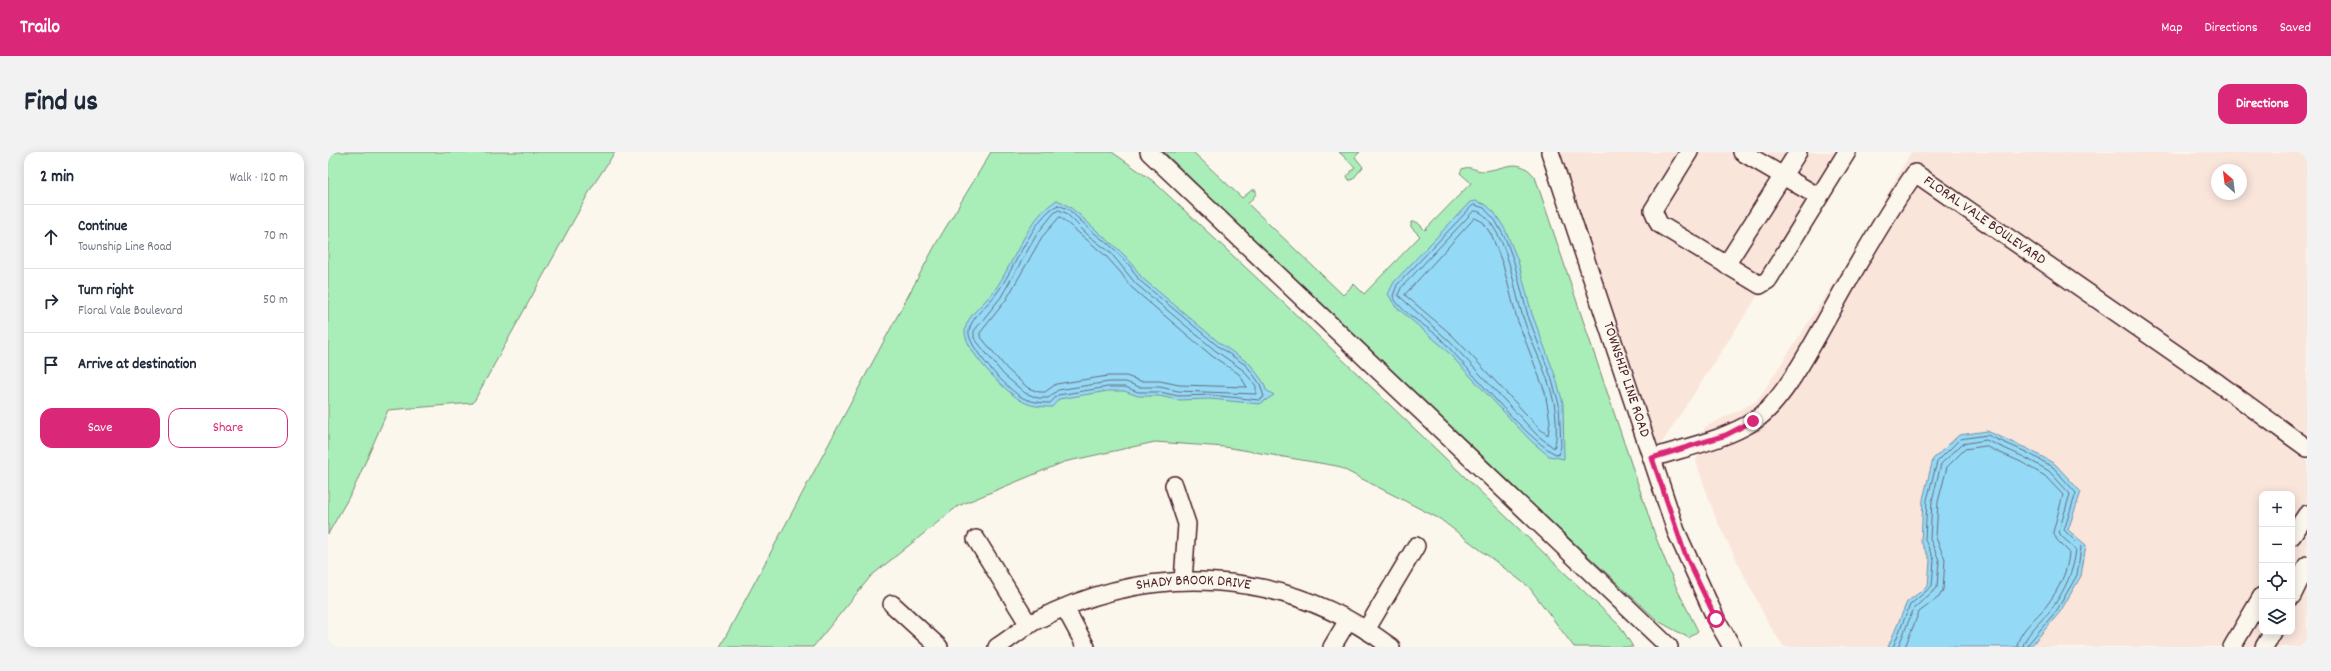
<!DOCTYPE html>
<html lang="en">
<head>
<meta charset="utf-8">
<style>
	body { margin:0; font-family:Dekko,sans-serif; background:#f2f2f3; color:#1f2937 }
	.controls { position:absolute; right:12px; bottom:12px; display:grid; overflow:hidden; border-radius:8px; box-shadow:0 2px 10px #0003 }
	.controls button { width:36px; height:36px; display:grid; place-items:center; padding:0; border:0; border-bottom:1px solid #e0e1e3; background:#fff; color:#1f2937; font:20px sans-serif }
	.compass { position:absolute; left:1883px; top:12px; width:36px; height:36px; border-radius:50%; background:#fff; box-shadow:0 2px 10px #0003; rotate:332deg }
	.stop { position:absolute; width:12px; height:12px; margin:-9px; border:3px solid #db2777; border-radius:50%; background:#fff }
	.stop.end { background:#db2777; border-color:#fff; box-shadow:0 1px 4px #0008 }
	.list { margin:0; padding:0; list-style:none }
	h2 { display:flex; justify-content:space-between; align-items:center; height:52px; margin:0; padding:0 16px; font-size:17px }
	h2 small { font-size:13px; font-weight:400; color:#747a83 }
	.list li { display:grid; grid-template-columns:26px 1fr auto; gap:12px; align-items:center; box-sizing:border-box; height:64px; padding:0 16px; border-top:1px solid #e0e1e3 }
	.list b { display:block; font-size:15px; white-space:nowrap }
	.list p { margin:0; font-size:13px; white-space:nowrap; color:#747a83 }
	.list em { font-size:13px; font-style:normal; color:#747a83 }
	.actions { display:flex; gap:8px; padding:12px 16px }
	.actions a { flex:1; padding:9px 0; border:1px solid #db2777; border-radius:12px; text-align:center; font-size:14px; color:#db2777 }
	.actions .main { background:#db2777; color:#fff }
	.icon { flex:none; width:22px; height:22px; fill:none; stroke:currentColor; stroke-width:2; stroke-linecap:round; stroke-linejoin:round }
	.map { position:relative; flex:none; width:1979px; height:495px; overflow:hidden; border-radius:12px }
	header { display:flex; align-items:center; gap:24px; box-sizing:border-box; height:56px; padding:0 20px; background:#db2777; color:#fff }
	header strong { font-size:19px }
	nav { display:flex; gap:22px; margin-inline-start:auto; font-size:14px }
	.intro { display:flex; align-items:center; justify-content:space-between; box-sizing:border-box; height:96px; padding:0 24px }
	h1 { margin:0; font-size:28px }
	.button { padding:10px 18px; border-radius:12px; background:#db2777; color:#fff; font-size:14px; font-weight:700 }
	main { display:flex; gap:24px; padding:0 24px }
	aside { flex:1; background:#fff; border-radius:12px; box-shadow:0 2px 10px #0003 }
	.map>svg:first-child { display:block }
	.built { fill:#fae5db; fill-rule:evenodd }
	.green { fill:#a9eeb9; stroke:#7a8672 }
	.water { fill:#94daf6; stroke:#768fa5 }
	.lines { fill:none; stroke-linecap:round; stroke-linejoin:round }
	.shore { stroke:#686a7c; stroke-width:1 }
	.minor-casing { stroke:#4a1f2b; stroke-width:20 }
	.minor { stroke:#fbf7ec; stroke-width:17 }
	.route { stroke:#db2777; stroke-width:5 }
	.labels { text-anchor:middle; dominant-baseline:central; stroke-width:3; stroke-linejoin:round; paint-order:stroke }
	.street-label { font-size:15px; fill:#4a1f2b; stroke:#fbf7ec }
</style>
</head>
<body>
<header>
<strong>Trailo</strong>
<nav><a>Map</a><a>Directions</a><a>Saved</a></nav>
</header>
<div class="intro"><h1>Find us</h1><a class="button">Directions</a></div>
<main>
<aside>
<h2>2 min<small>Walk · 120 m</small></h2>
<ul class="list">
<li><svg class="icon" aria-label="ahead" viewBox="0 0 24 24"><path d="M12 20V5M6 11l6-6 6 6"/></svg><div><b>Continue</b><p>Township Line Road</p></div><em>70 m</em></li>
<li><svg class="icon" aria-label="right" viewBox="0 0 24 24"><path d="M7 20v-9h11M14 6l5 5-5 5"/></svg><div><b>Turn right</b><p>Floral Vale Boulevard</p></div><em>50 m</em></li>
<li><svg class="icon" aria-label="arrive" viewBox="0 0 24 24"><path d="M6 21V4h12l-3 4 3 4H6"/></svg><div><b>Arrive at destination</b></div></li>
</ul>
<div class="actions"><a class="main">Save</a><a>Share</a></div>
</aside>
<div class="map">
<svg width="1979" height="495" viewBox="0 0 1979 495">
	<rect width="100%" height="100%" fill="#fbf7ec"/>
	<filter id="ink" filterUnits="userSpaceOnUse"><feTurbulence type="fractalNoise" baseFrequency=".025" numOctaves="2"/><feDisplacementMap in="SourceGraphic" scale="8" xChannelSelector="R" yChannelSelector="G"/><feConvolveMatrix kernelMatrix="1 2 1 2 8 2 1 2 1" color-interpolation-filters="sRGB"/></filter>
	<g filter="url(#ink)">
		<path class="built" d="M1222,0h296l-78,128 -116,178z
			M1583,0h396v495h-523l-15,-22 -53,-106 -20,-57 9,-35 52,-26 101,-155zM1889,18h24v24h-24zM1934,342h30v138h-30z"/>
		<path class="green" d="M0,0h287l-23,35 -119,216 -85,7 -34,78 -26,46z
			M663,0h121l41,29 137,128 330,317 13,21h-59l-45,-60 -89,-68 -103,-53 -112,-19 -70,-5 -91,20 -106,44 -87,70 -58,71h-93l217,-405z
			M836,0h29l49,46 10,-8h4v4l-8,10 95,91 11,-11 10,10 56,-58 -9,-9v-5h6l8,8 46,-47 -11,-10 2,-4c7,-4 14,2 21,2 21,-1 35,-16 52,6l121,361 21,51 21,42 -9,7 -31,-17 -321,-299z
			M1011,0h21l-5,5 8,10 -11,13h-3l-2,-4 8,-9z"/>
		<path class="water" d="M729,48c17,7 26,19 39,30 18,16 33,26 45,47l80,67 29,20 14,19 2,7 8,5 -14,9 -50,-5 -32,1 -19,-4h-21l-14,-5h-16l-49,8 -7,8c-11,0 -23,-1 -32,-7 -16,-10 -57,-51 -55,-70 2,-15 20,-27 29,-39 21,-29 32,-72 63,-91z
			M1148,49l10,4 8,7 11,17 13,32 14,53 23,61 8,28 1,56 -15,-3 -18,-15 -88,-94 -48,-41 -7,-12 6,-12 76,-80z
			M1659,279l41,18 27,15 26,28 -13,38 18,15 -5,31 -21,36 -30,35h-142l19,-45 21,-16 2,-26 -9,-18 2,-43 10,-40 26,-24z"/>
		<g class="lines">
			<path class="shore" d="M730,53l10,4 25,23 20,16 17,18 9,14 80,67 28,19 13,18 4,13 -5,3 -49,-5 -32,1 -18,-4h-22l-13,-5h-17l-50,8 -8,8c-10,0 -18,-1 -27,-5 -14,-7 -57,-52 -54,-67 2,-14 19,-26 27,-37 18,-23 37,-78 62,-89z
				M1147,53l9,3 11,12 11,20 8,22 14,54 23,61 8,27 2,42 -2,9c-24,-5 -99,-97 -121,-119 -13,-11 -39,-25 -45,-40l4,-11 75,-79z
				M731,58l7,3 23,23 21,16 26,32 80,67 27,19 13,16v8l-78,-3 -18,-4h-21l-13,-5h-17l-51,8 -10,8h-10l-13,-5 -22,-19 -29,-36v-7l27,-34 36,-63 17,-21z
				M1146,59c10,-1 18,14 23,22 14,25 17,56 26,84 9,29 25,56 31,86 2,8 4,38 0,45l-17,-13 -88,-94 -51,-46 3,-7z
				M732,65l46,39 15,17 10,14 81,69 27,18 8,13 -68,-2 -19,-4h-20l-14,-5h-18l-52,8 -11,8h-6l-11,-4 -21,-19 -27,-33v-3l26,-33 36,-63z
				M1147,66l8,4 9,14 11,29 14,54 28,73 5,29 -2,14 -7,-5 -88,-94 -48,-41z
				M1565,495l17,-42 22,-19 2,-26 -9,-20 2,-40 10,-38 23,-23 27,-4 39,17 27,15 23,26 -12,37 17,17 -4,28 -20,35 -28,33 -1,4
				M1570,495l16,-39 23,-20 2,-28 -9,-21 2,-38 9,-37 21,-20 24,-4 38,17 25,14 21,23 -11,37 2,5 15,13c-2,22 -11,40 -23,58 -7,10 -29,28 -30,40
				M1577,495l14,-35 20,-15 4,-7 2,-31 -9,-21 2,-36 9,-35 18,-18 20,-3 36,16 24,14 18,19 -10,37 4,8 12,12c-1,19 -10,37 -22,53 -9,12 -29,26 -30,42"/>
			<defs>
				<g id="minor">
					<path d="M821,0l520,495"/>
					<path id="s1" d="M1222,0l126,379 40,88 16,28"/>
					<path d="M1361,0l-36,58 6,14 101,61 8,-5 79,-128"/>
					<path d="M1414,0l77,45"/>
					<path d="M1398,113l72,-113"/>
					<path id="s2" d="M1324,306c34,-11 72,-18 102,-37 30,-19 60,-80 78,-111 26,-47 52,-93 83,-137l303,210 89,65"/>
					<path d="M846,333l13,39 -4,57"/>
					<path d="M1964,384l15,-22"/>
					<path d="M648,387l53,86"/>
					<path d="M1964,444l15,-31"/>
					<path d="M564,452l47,43"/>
					<path d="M737,456l21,39"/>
					<path d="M1038,478l50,-84"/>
					<path id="s3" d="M669,495c13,-8 25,-19 38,-26 117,-60 250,-53 356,26"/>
					<path d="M1004,495l16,-27"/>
					<path d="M1904,495l30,-51"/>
					<path d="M1936,495l9,-15"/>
				</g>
			</defs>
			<use href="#minor" class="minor-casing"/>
			<use href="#minor" class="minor"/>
		</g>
	</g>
	<g class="lines" filter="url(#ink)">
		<path class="route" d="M1388,467l-31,-65 -33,-96 74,-23 27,-14"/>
	</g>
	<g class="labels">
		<g class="street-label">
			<text stroke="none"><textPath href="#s2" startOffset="490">FLORAL VALE BOULEVARD</textPath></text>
			<text stroke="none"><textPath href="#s1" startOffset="240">TOWNSHIP LINE ROAD</textPath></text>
			<text stroke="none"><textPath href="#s3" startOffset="211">SHADY BROOK DRIVE</textPath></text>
		</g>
	</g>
</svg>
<div class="controls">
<button>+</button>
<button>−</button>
<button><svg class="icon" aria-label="locate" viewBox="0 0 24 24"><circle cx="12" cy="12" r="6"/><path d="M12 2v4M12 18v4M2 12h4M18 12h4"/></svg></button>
<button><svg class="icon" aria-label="layers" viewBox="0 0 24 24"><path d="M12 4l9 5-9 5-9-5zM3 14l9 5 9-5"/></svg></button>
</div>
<svg class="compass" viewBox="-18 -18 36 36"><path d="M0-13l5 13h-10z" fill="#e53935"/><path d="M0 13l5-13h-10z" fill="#747a83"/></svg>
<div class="stop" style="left:1388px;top:467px"></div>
<div class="stop end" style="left:1425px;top:269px"></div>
</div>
</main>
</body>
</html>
